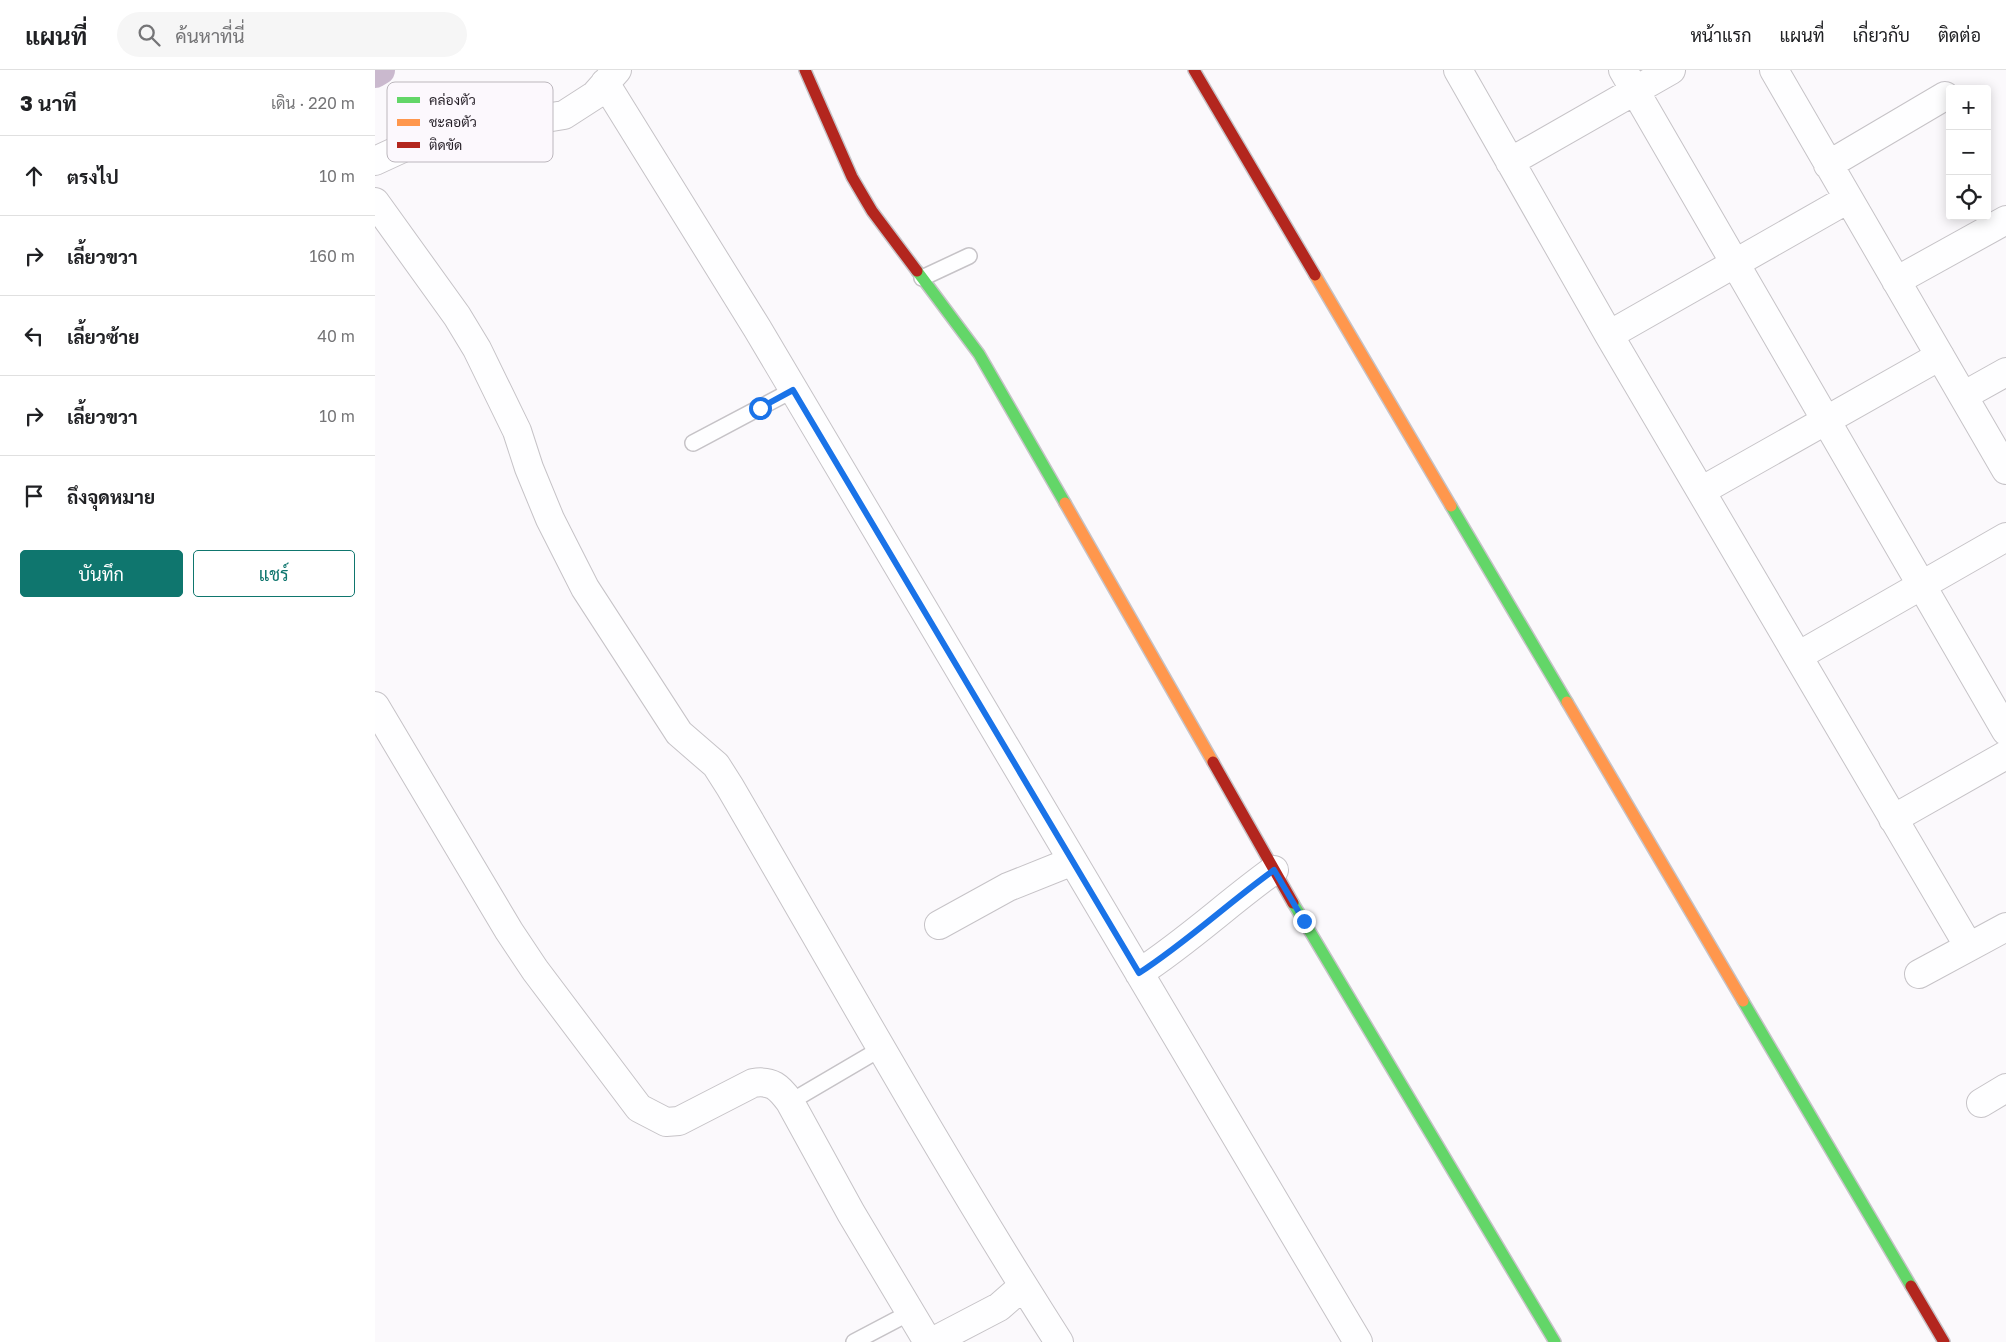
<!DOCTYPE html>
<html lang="th">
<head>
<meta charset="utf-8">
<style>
	body { margin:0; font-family:"Golos Text",Sarabun,sans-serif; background:#f6f6f6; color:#202124 }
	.controls { position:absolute; right:15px; top:15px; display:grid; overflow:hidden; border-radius:5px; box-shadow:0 2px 12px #0003 }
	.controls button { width:45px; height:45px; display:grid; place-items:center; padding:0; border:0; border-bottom:1px solid #e0e0e0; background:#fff; color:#202124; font:25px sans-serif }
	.stop { position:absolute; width:15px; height:15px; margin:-11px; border:4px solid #1a73e8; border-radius:50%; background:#fff }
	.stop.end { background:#1a73e8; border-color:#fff; box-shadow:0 1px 5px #0008 }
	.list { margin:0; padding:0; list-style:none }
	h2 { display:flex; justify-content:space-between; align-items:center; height:65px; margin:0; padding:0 20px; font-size:21px }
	h2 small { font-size:16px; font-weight:400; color:#757577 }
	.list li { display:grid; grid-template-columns:32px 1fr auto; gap:15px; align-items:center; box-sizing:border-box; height:80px; padding:0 20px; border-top:1px solid #e0e0e0 }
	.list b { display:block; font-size:19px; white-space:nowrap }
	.list em { font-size:16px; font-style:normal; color:#757577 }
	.actions { display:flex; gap:10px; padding:15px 20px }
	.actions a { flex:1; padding:11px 0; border:1px solid #0f766e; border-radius:5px; text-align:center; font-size:18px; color:#0f766e }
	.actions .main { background:#0f766e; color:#fff }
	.icon { flex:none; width:28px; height:28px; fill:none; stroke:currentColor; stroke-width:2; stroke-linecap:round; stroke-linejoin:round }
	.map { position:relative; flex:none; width:1631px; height:1272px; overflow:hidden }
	header { display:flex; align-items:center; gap:30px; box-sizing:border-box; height:70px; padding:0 25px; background:#fff; border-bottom:1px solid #e0e0e0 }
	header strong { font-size:24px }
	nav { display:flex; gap:28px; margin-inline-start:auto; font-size:18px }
	.search { width:350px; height:45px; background:#f6f6f6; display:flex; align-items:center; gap:12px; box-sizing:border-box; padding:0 18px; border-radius:28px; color:#757577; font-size:19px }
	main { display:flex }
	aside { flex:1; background:#fff }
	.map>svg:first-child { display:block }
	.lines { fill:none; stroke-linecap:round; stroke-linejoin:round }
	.canal { stroke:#cab9ce; stroke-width:30 }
	.lane-casing { stroke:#c6c3c7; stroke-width:18 }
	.street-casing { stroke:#c6c3c7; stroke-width:30 }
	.fast-casing { stroke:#c6c3c7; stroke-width:14 }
	.slow-casing { stroke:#c6c3c7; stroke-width:14 }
	.jam-casing { stroke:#c6c3c7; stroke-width:14 }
	.lane { stroke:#fefeff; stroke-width:15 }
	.street { stroke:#fefeff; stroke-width:28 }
	.fast { stroke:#63d668; stroke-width:11 }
	.slow { stroke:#ff974d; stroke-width:11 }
	.jam { stroke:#b3261e; stroke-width:11 }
	.route { stroke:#1a73e8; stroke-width:6 }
	.key { fill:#fcf8fd; stroke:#bcb7bd; stroke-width:1 }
	.key-label { font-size:14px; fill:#251f27 }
</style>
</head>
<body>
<header>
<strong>แผนที่</strong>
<div class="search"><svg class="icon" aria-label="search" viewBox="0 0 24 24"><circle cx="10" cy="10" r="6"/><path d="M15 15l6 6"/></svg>ค้นหาที่นี่</div>
<nav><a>หน้าแรก</a><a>แผนที่</a><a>เกี่ยวกับ</a><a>ติดต่อ</a></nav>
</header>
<main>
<aside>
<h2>3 นาที<small>เดิน · 220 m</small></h2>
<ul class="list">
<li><svg class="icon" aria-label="ahead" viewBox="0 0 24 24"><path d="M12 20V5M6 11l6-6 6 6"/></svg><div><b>ตรงไป</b></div><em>10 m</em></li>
<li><svg class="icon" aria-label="right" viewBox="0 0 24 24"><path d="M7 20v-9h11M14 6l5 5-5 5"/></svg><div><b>เลี้ยวขวา</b></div><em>160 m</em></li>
<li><svg class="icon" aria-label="left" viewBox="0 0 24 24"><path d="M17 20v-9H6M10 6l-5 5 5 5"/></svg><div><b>เลี้ยวซ้าย</b></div><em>40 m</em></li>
<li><svg class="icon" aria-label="right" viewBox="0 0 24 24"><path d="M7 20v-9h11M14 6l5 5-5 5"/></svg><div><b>เลี้ยวขวา</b></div><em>10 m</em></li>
<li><svg class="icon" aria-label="arrive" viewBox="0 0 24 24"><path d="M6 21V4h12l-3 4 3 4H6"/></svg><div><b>ถึงจุดหมาย</b></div></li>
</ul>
<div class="actions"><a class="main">บันทึก</a><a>แชร์</a></div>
</aside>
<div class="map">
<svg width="1631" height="1272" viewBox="0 0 1631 1272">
	<rect width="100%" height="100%" fill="#fbf9fc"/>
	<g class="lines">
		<path class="canal" d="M0,3l5,-3"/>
		<defs>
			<path id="lane" d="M547,208l47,-22
				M318,373l100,-53
				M415,1032l92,-54
				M479,1272l57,-30"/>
			<path id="street" d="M1083,0l151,265 360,612
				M1248,0l383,661
				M1399,0l232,400
				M230,13l152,245 601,1014
				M0,91l52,-24 137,-22 31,-20 22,-25
				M1135,92l161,-92
				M1453,95l117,-69
				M0,132l82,114 20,33 40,82 12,37 21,51 35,69 94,145 37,32 14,22c108,185 213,374 329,555
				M1521,211l110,-61
				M1234,265l239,-136
				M1588,326l43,-24
				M1326,421l239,-135
				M1423,586l208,-119
				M0,636l134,225 26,39 104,138 27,14 13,-1 74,-38c19,-3 26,4 37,19l61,111 77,129
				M1518,749l113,-64
				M564,855l69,-38 65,-26
				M764,903c48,-31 89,-70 135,-103
				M1544,904l87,-47
				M1606,1033l25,-15
				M557,1272l67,-35 24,-21"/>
			<path id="fast" d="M542,201l62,83 86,149
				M1076,436l116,196
				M918,833l262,439
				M1368,931l168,285"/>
			<path id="slow" d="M940,205l136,231
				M690,433l148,259
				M1192,632l176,299"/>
			<path id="jam" d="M430,0l47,107 20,34 45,60
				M819,0l121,205
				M838,692l80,141
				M1536,1216l33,56"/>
		</defs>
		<use href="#lane" class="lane-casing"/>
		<use href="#street" class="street-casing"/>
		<use href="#fast" class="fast-casing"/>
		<use href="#slow" class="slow-casing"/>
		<use href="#jam" class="jam-casing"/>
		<use href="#lane" class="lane"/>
		<use href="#street" class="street"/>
		<use href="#fast" class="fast"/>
		<use href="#slow" class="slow"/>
		<use href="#jam" class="jam"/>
	</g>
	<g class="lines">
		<path class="route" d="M385,338l33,-18 346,583c48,-31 89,-70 135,-103l30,51"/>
	</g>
	<rect x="12" y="12" width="166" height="80" rx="8" class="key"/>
	<rect x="22" y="27" width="23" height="6" fill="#63d668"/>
	<rect x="22" y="49" width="23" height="7" fill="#ff974d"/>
	<rect x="22" y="72" width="23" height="6" fill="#b3261e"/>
	<g class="key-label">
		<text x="54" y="35">คล่องตัว</text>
		<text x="54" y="57">ชะลอตัว</text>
		<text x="54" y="80">ติดขัด</text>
	</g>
</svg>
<div class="controls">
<button>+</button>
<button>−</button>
<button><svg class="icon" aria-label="locate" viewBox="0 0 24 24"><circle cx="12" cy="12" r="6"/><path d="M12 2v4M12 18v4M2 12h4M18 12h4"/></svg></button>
</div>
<div class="stop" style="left:385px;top:338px"></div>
<div class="stop end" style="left:929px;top:851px"></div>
</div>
</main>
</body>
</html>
